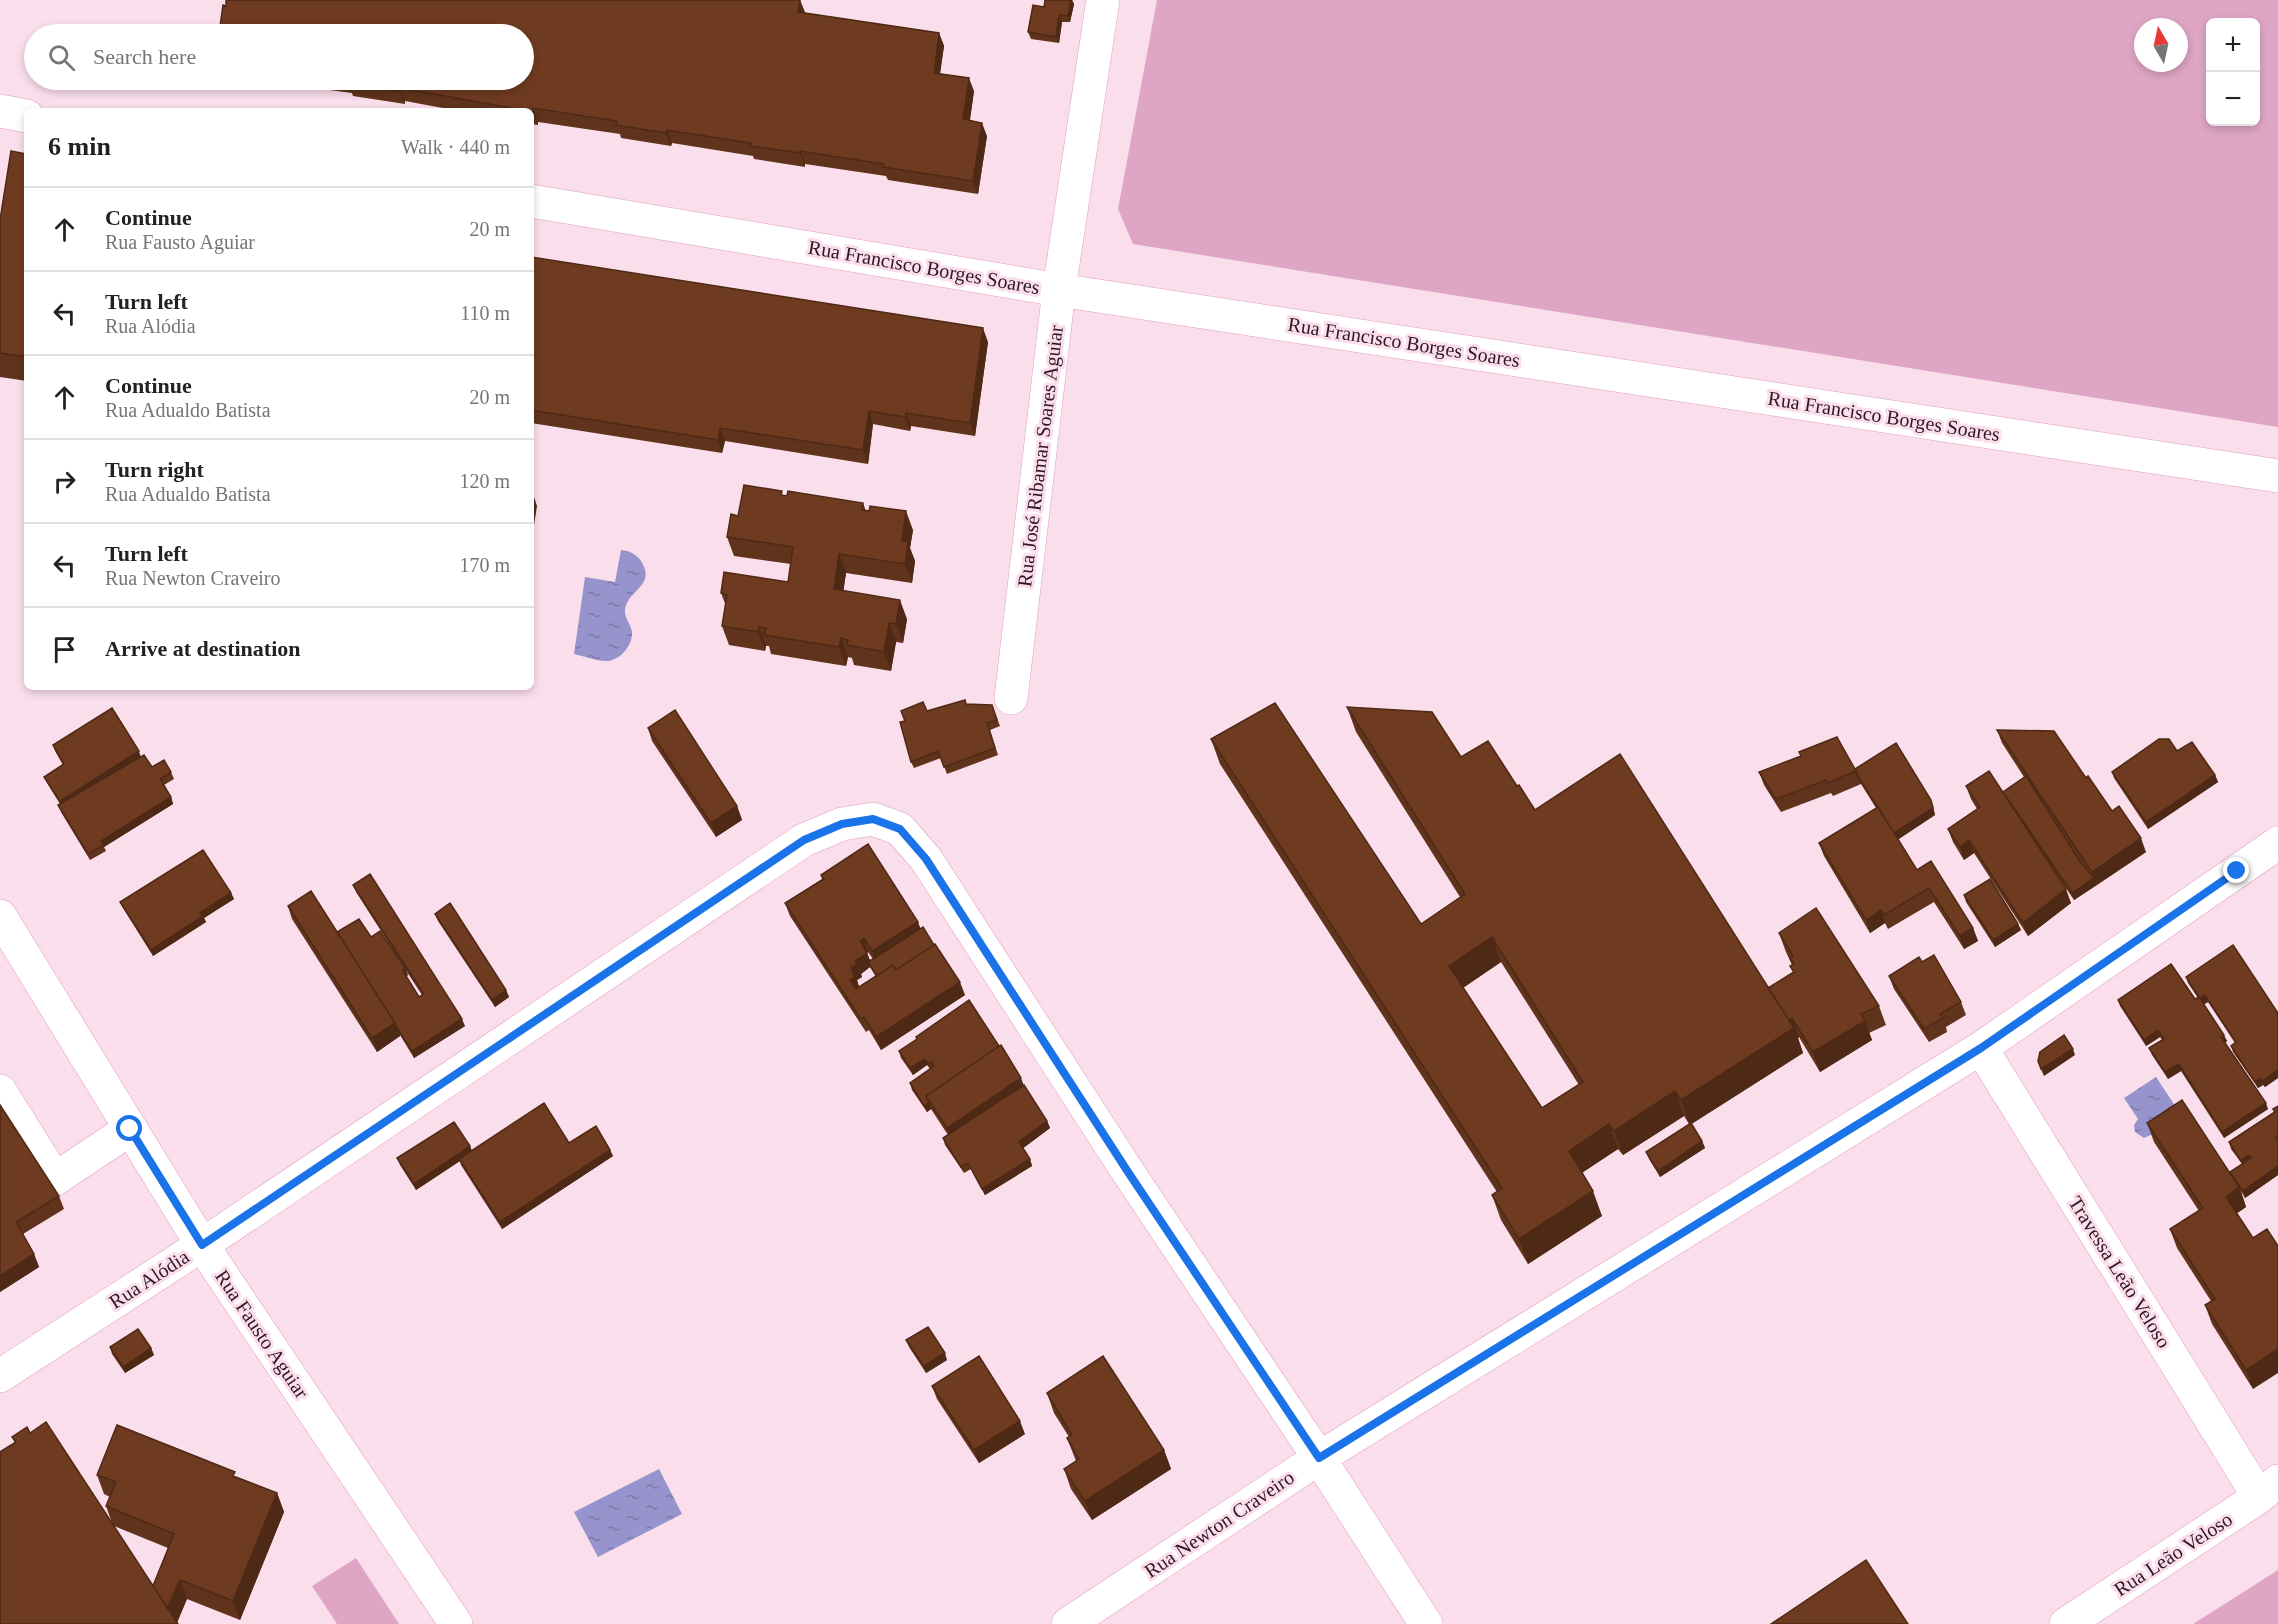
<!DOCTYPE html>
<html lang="en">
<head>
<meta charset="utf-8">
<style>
	body { margin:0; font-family:"Times New Roman",serif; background:#f6f6f6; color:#222 }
	.controls { position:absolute; right:18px; top:18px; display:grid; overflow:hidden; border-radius:9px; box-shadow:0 3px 9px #0003 }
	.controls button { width:54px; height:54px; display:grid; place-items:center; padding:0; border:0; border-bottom:2px solid #e0e0e0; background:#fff; color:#222; font:30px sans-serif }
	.compass { position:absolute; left:2134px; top:18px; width:54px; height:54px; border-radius:50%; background:#fff; box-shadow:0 3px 9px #0003; rotate:351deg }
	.stop { position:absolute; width:18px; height:18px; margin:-14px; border:4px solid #1a73e8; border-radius:50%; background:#fff }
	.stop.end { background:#1a73e8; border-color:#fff; box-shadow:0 2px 6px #0008 }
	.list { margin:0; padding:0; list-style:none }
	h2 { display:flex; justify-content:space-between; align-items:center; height:78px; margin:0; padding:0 24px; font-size:26px }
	h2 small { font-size:20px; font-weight:400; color:#767676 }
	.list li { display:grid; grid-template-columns:39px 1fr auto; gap:18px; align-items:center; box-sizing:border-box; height:84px; padding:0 24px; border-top:2px solid #e0e0e0 }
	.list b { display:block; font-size:22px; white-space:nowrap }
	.list p { margin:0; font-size:20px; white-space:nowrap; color:#767676 }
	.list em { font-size:20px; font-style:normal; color:#767676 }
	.icon { flex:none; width:33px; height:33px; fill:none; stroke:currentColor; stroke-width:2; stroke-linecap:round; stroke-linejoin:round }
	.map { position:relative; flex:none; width:2278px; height:1624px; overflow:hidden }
	.search { position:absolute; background:#fff; box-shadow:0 3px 9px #0003; left:24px; top:24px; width:510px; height:66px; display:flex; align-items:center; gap:15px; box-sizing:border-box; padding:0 21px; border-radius:33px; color:#767676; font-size:22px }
	.panel { position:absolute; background:#fff; box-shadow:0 3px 9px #0003; left:24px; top:108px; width:510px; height:582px; border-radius:9px }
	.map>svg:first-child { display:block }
	.grass { fill:#dea6c4; fill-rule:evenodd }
	.water { fill:url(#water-ripples) }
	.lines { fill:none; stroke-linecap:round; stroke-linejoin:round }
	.street-casing { stroke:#e09dc1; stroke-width:34 }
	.street { stroke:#fff; stroke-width:33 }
	.wall { fill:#5f331c; fill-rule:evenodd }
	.shaded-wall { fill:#4e2916 }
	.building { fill:#6f3b20; stroke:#4e2916; stroke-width:1.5; fill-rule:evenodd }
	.route { stroke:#1a73e8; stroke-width:8 }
	.labels { text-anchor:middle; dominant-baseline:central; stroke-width:6; stroke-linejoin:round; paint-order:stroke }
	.street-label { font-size:20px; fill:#301725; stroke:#fbdeec }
</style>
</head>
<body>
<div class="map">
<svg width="2278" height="1624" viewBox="0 0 2278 1624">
	<defs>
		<pattern id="water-ripples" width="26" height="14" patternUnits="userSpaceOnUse" patternTransform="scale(1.5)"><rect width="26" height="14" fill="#9794cd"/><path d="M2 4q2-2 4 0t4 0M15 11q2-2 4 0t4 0" fill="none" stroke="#7c78a6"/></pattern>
	</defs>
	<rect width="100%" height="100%" fill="#fbdeec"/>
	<path class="grass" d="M1157,0h1121v427l-1145,-183 -15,-35zM2210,22h46v100h-46zM2143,27h36v36h-36z
		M356,1558l43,66h-62l-25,-38z
		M2278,1570v54h-85z"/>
	<path class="water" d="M621,550c9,1 15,4 20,11 16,25 -14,29 -16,49 -1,8 6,14 7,22 1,13 -12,29 -26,29 -10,0 -22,-5 -32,-7l11,-77 30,5z
		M2156,1077l20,30 -23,27 -9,4 -9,-6 -1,-7 4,-6 -14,-21z
		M659,1469l23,45 -84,43 -24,-45z"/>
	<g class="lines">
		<defs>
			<path id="street" d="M0,111l27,5
				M531,201l528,89 1219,186
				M1011,698l48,-408 44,-290
				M0,916l202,329 254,379
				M1981,1048l278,449
				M0,1091l55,88 75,-50
				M0,1376l202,-131 602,-405 38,-16 31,-5 27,10 26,30 202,313 191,286 107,166
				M1068,1624l251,-166 662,-410 297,-205
				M2066,1624l193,-127 19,-16"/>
		</defs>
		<use href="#street" class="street-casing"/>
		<use href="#street" class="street"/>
	</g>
	<path class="wall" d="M1045,0h27l2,4 -4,18h-8l-3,21 -28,-4 -3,-7 16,-25z
		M226,6l579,6v1l134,20 5,13 -4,28 34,17 -4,29 17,16 -9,58 -90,-14 -2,-4 -81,-12v3l-51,-8 -1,-3 -81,-13 -1,3 -50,-8 -1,-4 -82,-12v3l-7,-1v-13h-72l-54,-10v3l-52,-8 -1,-3 -97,-13h269z
		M27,154v227l-27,-4v-157z
		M531,257l457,85 -13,94 -64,-10 -1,5 -37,-7 -5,40 -143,-23 -3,12 -191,-30z
		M783,496l80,7 3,8 47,19 -3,18 5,13 -3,22 -66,-10 -3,18 64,28 -4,24 -7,-1 -5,29 -37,-6 -2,-7 -4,-1 -2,9 -75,-12 -2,-8h-3l-1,5 -36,-6 -7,-19 4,-20 -5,-13 67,-11 3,-18 -57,-8 -7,-19 11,-21z
		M966,704l26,1 8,21 -10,4 8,25 -51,19 -6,-16 -27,10 -3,-6 -6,-41z
		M1347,707l114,50 56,29 18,24 233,178 25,-16 -3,-6 2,-1 -6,-13 -7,-19 100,73 7,19 -17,8 3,7 -52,32 -21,-35 -1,1 5,15 -112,71 11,17 3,7 -45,29 -11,-18 -3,-7 43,-28 -5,-8 -61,39 -5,-6 -36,24 20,43 -74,48 -27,-44 -9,-25 5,-3 -277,-428 -9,-25 210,185 39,-27 -104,-165zM1501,962l78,123 -37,23 -79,-120z
		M648,728l89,78 5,14 -26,17 -64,-96z
		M1997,730l89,48 60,74 -72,48 -27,-40 24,43 -43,33 -54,-83 -10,7 -11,-18 -5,-13 29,-20 -6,-10 -5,-13 37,7 21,-16 -22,-34z
		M53,745l88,11 11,11 19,5 3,7 -10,6 7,12 2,7 -69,43 2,4 -16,9 -29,-48 -3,-7 2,-1 -13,-21 -3,-6 19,-12 -8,-14z
		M2177,751l38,24 3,7 -70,47 -34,-51 -2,-6z
		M1799,752l56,17 78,37 2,9 -37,24 19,31 56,58 5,13 -14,8 -30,-47 -46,27 -3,-6 -15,10 -46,-77 -5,-13 57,-35 -15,-24 -28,12 -2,-3 -50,19 -17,-27 -5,-13 42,-16z
		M821,875l144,120 -84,55 -12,-20 -3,2 -76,-116 -5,-13 37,-24zM868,952l5,7 -3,1 -3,-7zM870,967l6,10 -17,10 -2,-7 5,-3 -1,-3z
		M353,885l112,141 -51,32 -14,-23v1l-23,16 -85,-133 -4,-13 49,26 34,5 28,22 -43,-67zM405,969l17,26 -3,2 -13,-21 2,-1z
		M231,893l3,6 -30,19 2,4 -53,34 -30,-48 -3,-6z
		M1964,895l54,29 3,6 -26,17 -29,-45z
		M435,914l71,76 3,7 -14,10 -57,-86z
		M1922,962l39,40 5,13 -20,12 1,5 -18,10 -35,-53 -5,-13z
		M2186,977l92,36v65l-13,9 -2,-2 -5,3 -25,-36 -2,-6 4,-3 -27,-41 -4,2 23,37 -2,2 43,66 -44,29 -43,-67 -13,8 -16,-24 -3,-7 13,-8 -2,-3 -14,9 -26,-40 -2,-6 77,-1 3,-1 -10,-15z
		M899,1051l125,34 23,36 3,7 -27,20 7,11 2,7 -47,29 -14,-26 -7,4 -19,-28 -2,-7 5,-3 -17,-26 -4,3 -15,-22 -2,-7 20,-14 -3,-4 -14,10 -12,-17z
		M0,1105l59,91 5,13 -41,25 11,20 5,13 -39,25z
		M2278,1106v69l-33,23 -4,-7 5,16 -9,6 16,176 -41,-65 -7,-19 6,-4 -34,-53 -7,-19 29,-18 -45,-69 -7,-19 84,52 11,-11 -11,-15 -2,-7 45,-30 -1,-3z
		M569,1143l41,7 3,6 -111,73 -41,-64 -1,-4 -44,29 -16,-25 -3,-7 75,-8z
		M906,1340l41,20 -21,13 -17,-26z
		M110,1347l41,1 3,7 -29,18 -13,-19z
		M932,1386l93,48 -46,29 -42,-64z
		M1047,1393l117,57 7,19 -79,51 -21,-31 -7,-20 12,-8 -9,-23 2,-1 -15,-24z
		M30,1433l82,90 -6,-17 4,-9 -6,-3 -7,-19 140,2 40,16 7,19 -44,108 -53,-21 -10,24 -162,-180 -3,-6zM114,1526l54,22 -15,38z"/>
	<path class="shaded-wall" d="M800,0l5,12 -2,13 -5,-13z
		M1071,0h1l2,4 -4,18 -2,-6z
		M1059,15l3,7 -3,21 -3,-6z
		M939,33l5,13 -6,40 -4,-13z
		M969,78l5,13 -6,41 -5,-13z
		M400,88l5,13v3l-5,-13z
		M533,108l5,14v3l-5,-13z
		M982,123l5,13 -9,58 -5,-13z
		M667,130l5,13 -1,3 -5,-13z
		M800,151l5,13v3l-5,-14z
		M983,328l5,14 -13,94 -5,-13z
		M869,411l4,13 -5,40 -5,-14z
		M906,413l5,13 -1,5 -5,-14z
		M720,428l5,13 -3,12 -4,-13z
		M531,488l6,18 -6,38z
		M906,511l7,19 -3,18 5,13 -3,22 -7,-19 -3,-23z
		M839,554l7,19 -5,36 -7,-20z
		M900,600l7,19 -4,24 -7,-19z
		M889,623l7,19 -5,29 -7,-19z
		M759,627l7,19 -1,5 -7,-19z
		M841,638l7,19 -2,9 -7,-19z
		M139,751l2,7 -79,49 -2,-6z
		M2215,775l3,7 -70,47 -2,-7z
		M171,797l2,7 -69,43 -3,-6z
		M1931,800l4,15 -39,26 -3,-7z
		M737,806l5,14 -26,17 -5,-14z
		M2141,838l5,14 -49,33 -5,-13z
		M1969,840l5,13 -10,7 -4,-13z
		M2094,878l3,7 -23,15 -2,-7z
		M2066,889l5,14 -43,33 -5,-13z
		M231,893l3,6 -30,19 2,4 -53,34 -2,-6 49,-37z
		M1881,910l4,13 -15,10 -4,-13z
		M918,922l5,13 -46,29 -5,-13z
		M2018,924l3,6 -26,17 -2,-7z
		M1973,928l5,13 -14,8 -4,-13z
		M1492,937l9,25 -43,29 -9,-25z
		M864,938l4,14 -3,2 -5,-13z
		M867,953l5,13 -4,-4 2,5 -9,7 1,3 -5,3 3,10 -6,4 -4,-14 1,-12 4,-7z
		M405,968l3,7 -3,2 -2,-6z
		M960,982l5,13 -84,55 -5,-13z
		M506,990l3,7 -14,10 -3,-7z
		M2205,995l3,7 -5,3 -3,-6z
		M1792,1018l7,19 -1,1 5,15 -113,72 -9,-25z
		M462,1019l3,7 -51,32 -2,-7z
		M1865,1021l7,19 -52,32 -7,-20z
		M395,1023l5,13 -23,16 -5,-14z
		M2158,1030l2,7 -14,9 -2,-6z
		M2224,1035l3,6 -4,3 -2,-7z
		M2073,1049l2,6 -31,21 -3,-7z
		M925,1059l2,6 -14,10 -3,-7z
		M2179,1064l2,7 -13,8 -3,-7z
		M2278,1070v8l-13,9 -3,-6z
		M1021,1078l5,13 -74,50 -5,-13z
		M2260,1078l3,7 -5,3 -3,-6z
		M1675,1091l9,25 -61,39 -9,-24z
		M929,1102l2,7 -4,3 -3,-6z
		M2266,1103l2,6 -44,29 -2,-6z
		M1047,1121l3,7 -28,21 -3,-7z
		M1609,1124l9,25 -40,26 -9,-24z
		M1702,1141l3,7 -45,29 -2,-6z
		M470,1146l3,7 -14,6 1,2 -44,29 -2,-6z
		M610,1150l3,6 -111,73 -2,-7z
		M2248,1155l3,7 -7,5 -3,-6z
		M1030,1159l2,7 -47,29 -3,-6z
		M2278,1166v9l-33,23 -2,-7z
		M2239,1187l7,20 -13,9 -7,-19z
		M1593,1191l9,25 -74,48 -9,-25z
		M34,1254l5,13 -39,25v-16z
		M151,1348l3,7 -29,18 -2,-6z
		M2278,1349v24l-25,16 -7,-19z
		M945,1353l2,7 -21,13 -2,-7z
		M1020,1421l5,13 -46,29 -5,-13z
		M1164,1450l7,19 -79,51 -7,-19z
		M277,1493l7,19 -44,108 -7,-19z
		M180,1580l7,19 -11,25 -9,-14z"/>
	<path class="building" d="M226,0h574l-2,12 141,21 -5,40 35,5 -6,41 19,4 -9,58 -90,-14 1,-3 -84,-13v2l-50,-7 1,-3 -84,-13 -1,3 -50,-8 1,-4 -84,-13v4l-133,-24v3l-52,-8 1,-3h-4h179v-46h-305l4,-29 3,1z
		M1045,0h26l-3,16 -9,-1 -3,22 -28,-5 5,-27 11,2z
		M11,151l16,3v203l-27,-4v-133z
		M531,257l452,71 -13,95 -64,-10 -1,4 -36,-6 -6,39 -143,-22 -2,12 -187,-30z
		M744,485l38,6 -1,4 6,1 1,-5 75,12 -1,7 7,1 1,-5 36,5 -4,30 6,1 -3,22 -66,-10 -5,35 66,11 -4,24 -7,-1 -5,29 -37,-7 1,-5 -7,-2 -2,9 -75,-12 2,-7 -7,-1 -1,5 -36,-6 5,-31 -6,-2 3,-21 64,10 5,-35 -66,-10 4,-23 7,2z
		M965,700l1,4 26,1 5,15 -10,3 8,25 -51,19 -6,-16 -27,11 -11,-40 5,-1 -4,-10 22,-9 4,9z
		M1275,703l146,221 44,-30 -118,-187 85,5 29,45 27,-16 29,45 2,-1 16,25 85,-56 174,274 -113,72 -6,-9 -61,40 -5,-7 -40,27 24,40 -74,48 -27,-44 10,-7 -291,-449zM1492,937l91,145 -41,26 -93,-142z
		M112,708l27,43 -79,50 -16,-24 20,-13 -11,-19z
		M675,710l62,96 -26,17 -63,-95z
		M1997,730l57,1 32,47 2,-2 24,35 7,-5 22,32 -49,34z
		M1837,737l19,34 -28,12 -2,-3 -50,19 -17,-27 42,-16 -2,-4z
		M2159,739h10l8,12 15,-9 23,33 -69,47 -34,-50z
		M1896,743l35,57 2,8 -39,25 -35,-55 -4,-9z
		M144,755l8,12 12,-7 7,12 -11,7 11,18 -70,44 3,4 -16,9 -30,-49z
		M1989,771l77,118 -43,34 -54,-83 -9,7 -12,-18 32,-22 -14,-21z
		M2026,776l55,87 13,15 -22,15 -69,-101z
		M1878,807l39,63 14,-9 42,67 -13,8 -31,-48 -45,27 -3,-5 -15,10 -47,-77z
		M868,844l50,78 -46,29 -8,-13 -4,3 7,12 -12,8 2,3 -6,4 4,9 -5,3 6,9 37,-24 3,5 39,-26 25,38 -84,55 -12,-20 -3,2 -76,-116 39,-24 -3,-4z
		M203,850l28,43 -31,20 3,3 -52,34 -31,-48z
		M370,874l92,145 -50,32 -15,-23 -2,-5 -58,-91 22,-13 12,18 9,-6 25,37 -2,3 16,26 5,-3 -71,-109z
		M1990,879l28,45 -25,16 -29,-45z
		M311,891l84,132 -23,15 -84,-132z
		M450,903l56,87 -14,10 -57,-86z
		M1816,908l63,98 -18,8 4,7 -52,31 -21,-34 -3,2 -21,-32 26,-16 -4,-6 4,-2 -4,-6 3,-2 -14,-23z
		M923,927l11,18 -38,25 -3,-5 -16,11 -9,-14z
		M2233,945l45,68v57l-16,11 -2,-3 -5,4 -24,-36 5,-4 -31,-47 -5,4 -14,-22z
		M1934,955l27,47 -21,12 3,4 -19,11 -35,-53 30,-19 3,5z
		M2171,964l24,35 4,-2 25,38 -3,2 45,66 -44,29 -43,-68 -14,8 -16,-24 15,-9 -6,-9 -14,10 -26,-40z
		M969,1000l30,46 -73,50 3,6 -5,4 -14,-23 24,-17 -2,-4 -4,2 -3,-5 -15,9 -11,-17 18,-12 -1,-2z
		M2064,1035l9,14 -32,20 -3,-8 2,-9z
		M1001,1045l20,33 -74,50 -21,-32z
		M1024,1085l23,36 -28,21 11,17 -48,30 -14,-26 -7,4 -18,-29z
		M2182,1100l57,87 -13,10 27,41 14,-9 11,17v103l-32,21 -41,-65 10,-6 -45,-70 33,-21 -56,-85z
		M544,1103l25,40 27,-17 14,24 -110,72 -41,-63z
		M0,1105l59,91 -43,26 18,32 -34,22z
		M2278,1106v29l-2,2 2,2v27l-35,25 -13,-19 21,-14 -3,-3 -7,6 -12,-19 46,-30 -2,-3z
		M454,1122l16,24 -56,38 -17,-26z
		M1691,1123l11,18 -44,30 -12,-19z
		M928,1327l17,26 -21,13 -18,-26z
		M138,1329l13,19 -28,19 -13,-20z
		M979,1356l41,65 -46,29 -42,-64z
		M1103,1356l61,94 -79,51 -21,-32 15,-10 -12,-21 5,-3 -25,-42z
		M46,1422l132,202h-178v-172l16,-10 -4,-5 15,-10 3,6z
		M117,1425l118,47 -2,4 44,17 -44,108 -53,-21 -13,28 -14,-22 21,-52 -68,-28 10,-24 -19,-7z
		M1866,1560l42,64h-137z"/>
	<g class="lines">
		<path class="route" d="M130,1129l72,116 602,-405 38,-16 31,-5 27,10 26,30 202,313 191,286 662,-410 256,-177"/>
	</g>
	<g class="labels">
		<g class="street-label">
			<text transform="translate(924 267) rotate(10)">Rua Francisco Borges Soares</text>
			<text transform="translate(1404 342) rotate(9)">Rua Francisco Borges Soares</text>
			<text transform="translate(1884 416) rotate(9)">Rua Francisco Borges Soares</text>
			<text transform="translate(1040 456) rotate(-83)">Rua José Ribamar Soares Aguiar</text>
			<text transform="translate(2120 1272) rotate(58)">Travessa Leão Veloso</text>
			<text transform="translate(149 1279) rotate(-33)">Rua Alódia</text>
			<text transform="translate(262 1334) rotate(56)">Rua Fausto Aguiar</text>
			<text transform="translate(1219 1524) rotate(-34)">Rua Newton Craveiro</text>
			<text transform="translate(2173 1554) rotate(-33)">Rua Leão Veloso</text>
		</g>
	</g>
</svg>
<div class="controls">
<button>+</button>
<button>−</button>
</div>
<svg class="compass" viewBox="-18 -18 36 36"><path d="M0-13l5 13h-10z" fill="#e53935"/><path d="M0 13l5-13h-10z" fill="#767676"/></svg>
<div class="stop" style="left:130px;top:1129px"></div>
<div class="stop end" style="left:2237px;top:871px"></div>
<div class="search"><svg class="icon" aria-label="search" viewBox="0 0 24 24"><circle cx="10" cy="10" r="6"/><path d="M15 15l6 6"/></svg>Search here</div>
<section class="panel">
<h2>6 min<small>Walk · 440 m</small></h2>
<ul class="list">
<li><svg class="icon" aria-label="ahead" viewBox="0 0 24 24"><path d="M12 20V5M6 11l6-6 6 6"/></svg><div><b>Continue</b><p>Rua Fausto Aguiar</p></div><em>20 m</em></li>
<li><svg class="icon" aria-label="left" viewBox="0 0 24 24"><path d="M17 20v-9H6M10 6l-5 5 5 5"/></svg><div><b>Turn left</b><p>Rua Alódia</p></div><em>110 m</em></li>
<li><svg class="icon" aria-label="ahead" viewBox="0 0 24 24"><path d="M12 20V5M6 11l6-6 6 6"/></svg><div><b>Continue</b><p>Rua Adualdo Batista</p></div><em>20 m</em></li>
<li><svg class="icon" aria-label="right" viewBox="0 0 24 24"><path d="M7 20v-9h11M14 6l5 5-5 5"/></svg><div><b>Turn right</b><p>Rua Adualdo Batista</p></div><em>120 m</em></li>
<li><svg class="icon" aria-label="left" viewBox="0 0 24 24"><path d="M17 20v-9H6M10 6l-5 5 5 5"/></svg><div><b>Turn left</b><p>Rua Newton Craveiro</p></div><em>170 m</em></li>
<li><svg class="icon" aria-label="arrive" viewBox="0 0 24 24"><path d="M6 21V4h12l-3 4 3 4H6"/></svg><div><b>Arrive at destination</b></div></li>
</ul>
</section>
</div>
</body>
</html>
